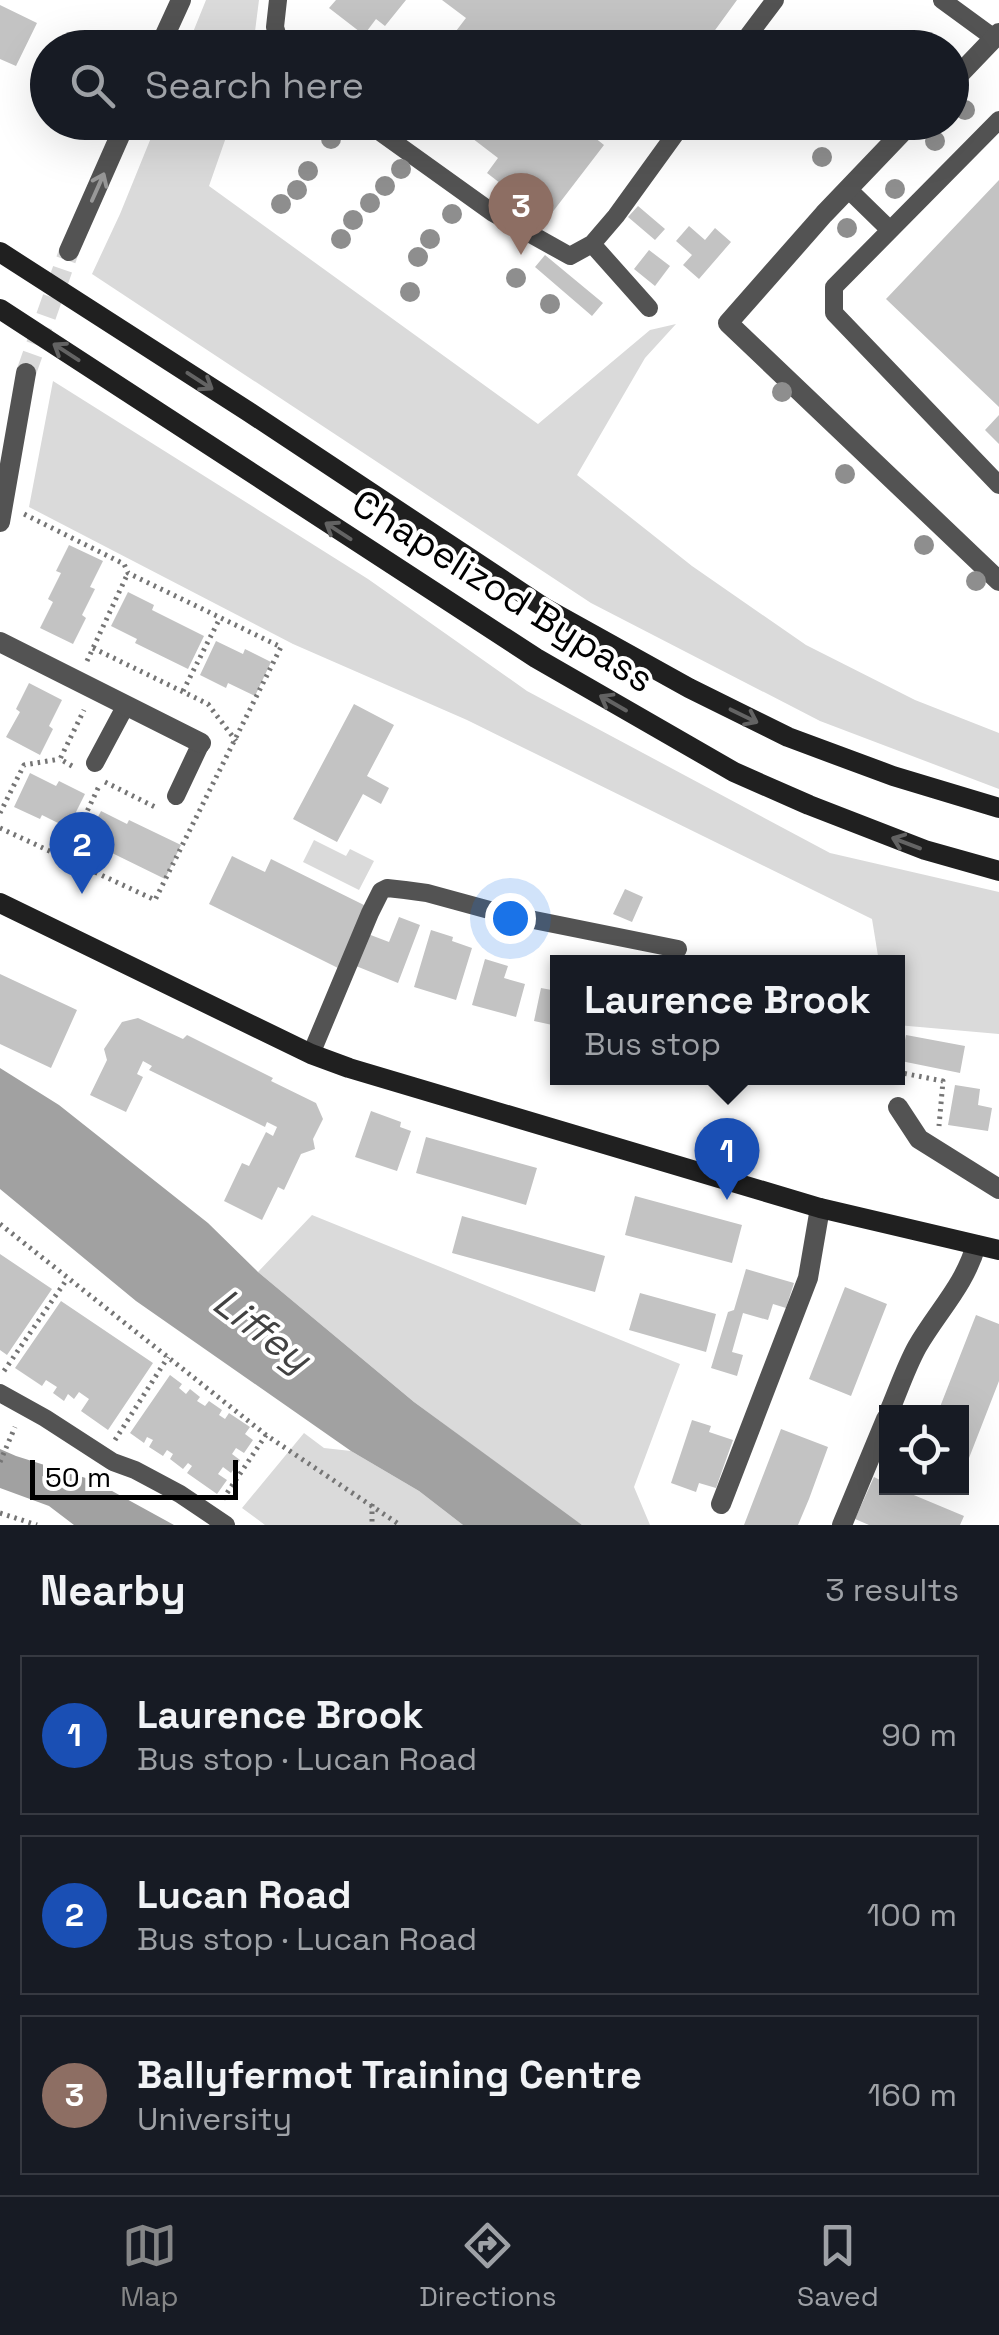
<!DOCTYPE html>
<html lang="en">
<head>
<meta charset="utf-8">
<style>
	body { margin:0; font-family:"Space Grotesk",sans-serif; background:#242831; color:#f1f3f6 }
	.controls { position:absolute; right:30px; bottom:30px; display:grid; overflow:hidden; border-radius:0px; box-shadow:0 10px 40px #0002 }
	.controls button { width:90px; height:90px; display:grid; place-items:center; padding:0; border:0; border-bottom:2px solid #363941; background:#171b24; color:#f1f3f6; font:50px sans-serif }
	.scale { position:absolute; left:30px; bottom:25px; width:208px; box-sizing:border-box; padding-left:10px; border:5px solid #000; border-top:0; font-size:28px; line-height:35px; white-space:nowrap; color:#000; -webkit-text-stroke:8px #fff; paint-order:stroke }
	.you { position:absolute; left:510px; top:918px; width:35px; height:35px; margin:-25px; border:8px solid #fff; border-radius:50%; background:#1a73e8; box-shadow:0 0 0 15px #1a73e833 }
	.badge { display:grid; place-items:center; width:65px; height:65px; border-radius:50%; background:#858687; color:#fff; font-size:32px; font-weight:700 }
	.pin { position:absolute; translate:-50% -82px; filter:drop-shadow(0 2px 5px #0008) }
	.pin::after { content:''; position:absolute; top:52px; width:35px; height:30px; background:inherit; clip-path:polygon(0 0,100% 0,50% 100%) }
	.popup { position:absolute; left:550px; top:955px; width:355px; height:130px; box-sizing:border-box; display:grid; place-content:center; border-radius:0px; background:#171b24; filter:drop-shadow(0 2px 8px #0005); font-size:32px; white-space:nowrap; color:#9ea1a6 }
	.popup b { font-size:38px; color:#f1f3f6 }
	.popup::after { content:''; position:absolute; left:50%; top:100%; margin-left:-20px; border:20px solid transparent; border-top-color:#171b24 }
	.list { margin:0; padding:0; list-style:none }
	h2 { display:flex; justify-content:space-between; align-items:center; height:130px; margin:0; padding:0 40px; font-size:42px }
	h2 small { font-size:32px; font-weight:400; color:#9ea1a6 }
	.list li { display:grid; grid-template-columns:65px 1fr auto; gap:30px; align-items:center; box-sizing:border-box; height:160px; margin:0 20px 20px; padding:0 20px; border:2px solid #363941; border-radius:0px }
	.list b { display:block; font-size:38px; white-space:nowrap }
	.list p { margin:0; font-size:32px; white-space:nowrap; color:#9ea1a6 }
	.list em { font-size:32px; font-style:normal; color:#9ea1a6 }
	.icon { flex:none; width:55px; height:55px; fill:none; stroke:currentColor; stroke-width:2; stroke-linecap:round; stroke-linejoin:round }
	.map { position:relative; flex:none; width:999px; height:1525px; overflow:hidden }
	.search { position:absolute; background:#171b24; box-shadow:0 10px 40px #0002; left:30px; right:30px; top:30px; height:110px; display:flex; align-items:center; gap:25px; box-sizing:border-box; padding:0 35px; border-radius:55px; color:#9ea1a6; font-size:38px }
	.sheet { height:670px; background:#171b24 }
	nav { display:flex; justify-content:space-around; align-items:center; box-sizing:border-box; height:140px; border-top:2px solid #363941; background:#171b24; font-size:28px; color:#9ea1a6 }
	nav a { display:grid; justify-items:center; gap:5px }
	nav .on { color:#858687 }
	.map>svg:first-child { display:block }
	.green { fill:#dadada }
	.water { fill:#a1a1a1 }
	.building { fill:#c3c3c3 }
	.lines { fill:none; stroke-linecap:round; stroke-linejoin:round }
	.street-tunnel { stroke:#d9d9d9; stroke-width:20; stroke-dasharray:20 10; stroke-linecap:butt }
	.path { stroke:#757575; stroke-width:5; stroke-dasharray:2.5 5; stroke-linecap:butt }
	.lane { stroke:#535353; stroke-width:18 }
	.street { stroke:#535353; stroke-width:20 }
	.secondary { stroke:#202020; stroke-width:20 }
	.tree { fill:#8e8e8e }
	.oneway { stroke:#989898 }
	.oneway2 { stroke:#636363 }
	.labels { text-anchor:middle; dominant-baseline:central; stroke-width:8; stroke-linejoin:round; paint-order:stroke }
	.street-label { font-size:38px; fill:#000; stroke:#fff }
	.water-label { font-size:40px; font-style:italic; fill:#424242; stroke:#fff }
</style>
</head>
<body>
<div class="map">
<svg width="999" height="1525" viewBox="0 0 999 1525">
	<rect width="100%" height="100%" fill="#fff"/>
	<path class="green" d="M206,0h53l-6,47h-66z
		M157,123h74l-22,63 329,238 112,-94 26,-6 -31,34 -68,117 115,91 114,79 109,55 84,33v56l-179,-68 -229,-118 -499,-329 28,-60z
		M53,381l315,198 159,112 303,162 169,39v142l-102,-9v-63h-18l-7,-43 -405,-199 -174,-76 -264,-137z
		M314,840l32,16 4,-7 24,12 -15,29 -56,-28z
		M312,1215l368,149 -46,123 16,38h-68l-14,-9 -154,-114 -156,-130z
		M304,1433l20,15 27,3 68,40 44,34h-198l-23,-17z"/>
	<path class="water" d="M0,1068l59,37 149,118 50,49 156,130 168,123h-119l-44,-34 -68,-40 -215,-150 -136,-112z
		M0,1449l16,7 76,24 82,45h-100l-25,-19 -49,-18z"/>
	<path class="building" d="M336,0h70l-21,26 -9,-7 -12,16 -35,-27z
		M442,0h295l-35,48h-259l23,-30z
		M0,5l37,18 -21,43 -16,-7z
		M451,122h132l-3,4 24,19 -56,73 -25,-19 9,-12 -9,-7 -10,13 -26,-20 11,-15z
		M999,180v227l-113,-108z
		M638,206l27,23 -10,11 -27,-23z
		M689,226l16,14 10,-12 16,14 -32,37 -16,-14 9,-10 -16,-14z
		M649,250l21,16 -15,20 -21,-17z
		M545,255l58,48 -11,13 -57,-49z
		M999,415v29l-14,-14z
		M69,545l34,16 -13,26 5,2 -13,26 4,3 -13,26 -33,-16 13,-26 -5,-3 13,-26 -5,-2z
		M128,592l26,13 -2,5 52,26 -16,33 -53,-26 2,-4 -26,-13z
		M216,641l27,13 2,-5 26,13 -16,34 -27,-13 -2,5 -26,-13z
		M29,683l33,17 -13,26 4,3 -13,26 -34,-18 14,-25 -4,-3z
		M354,704l40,21 -27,51 22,12 -8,16 -18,-10 -26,48 -44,-23z
		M30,773l26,13 3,-5 26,13 -17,34 -26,-13 -2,4 -26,-12z
		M101,811l26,13 2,-4 52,25 -16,34 -53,-26 -2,4 -26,-12z
		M232,856l33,16 6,-13 97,48 -30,61 -129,-64z
		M625,889l18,8 -11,25 -19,-8z
		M399,917l21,8 -22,58 -42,-17 12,-32 21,8z
		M431,930l22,7 -1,4 20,7 -16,52 -42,-13z
		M485,959l23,7 -4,12 21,6 -9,33 -44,-12z
		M0,974l77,36 -26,58 -51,-24z
		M541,988l16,3v35l-23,-5z
		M138,1018l45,21 4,-4 86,43 -2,3 45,22 7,16 -10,20 2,10 -14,5 -17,36 -6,-3 -16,33 -38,-19 18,-38 7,3 17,-34 7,4 4,-9 -10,-5 -2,5 -116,-57 3,-4 -9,-5 -6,13 6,3 -17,35 -36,-17 17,-35 -3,-11 18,-27z
		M906,1035l59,11 -5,27 -59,-12z
		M955,1085l25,4 -2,16 14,3 -4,23 -40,-6z
		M371,1111l30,11 -1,5 11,4 -14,40 -42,-14z
		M426,1137l111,31 -11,37 -110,-32z
		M635,1196l107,29 -10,38 -107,-28z
		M462,1216l143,40 -10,36 -143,-39z
		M0,1254l52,35 -45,66 -7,-5z
		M746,1269l48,14 -8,25 -13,-4 -5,16 -25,-7 -11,39 11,3 -6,21 -26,-8 17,-56 6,-2z
		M845,1287l42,17 -36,92 -42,-17z
		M640,1293l76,21 -10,38 -77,-22z
		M61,1301l92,62 -45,67 -27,-19 8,-12 -10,-7 -5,7 -6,-5 -4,7 -11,-8 4,-6 -11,-7 -4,6 -27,-18z
		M976,1315l23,9v57l-37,95v-64h-24z
		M170,1375l12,9 -3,4 7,6 4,-5 10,8 -3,4 8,5 4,-5 13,9 -3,5 6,4 4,-6 21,14 -5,7 8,6 -9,13 -8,-5 -4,6 8,6 -9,13 -8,-6 -5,7 9,6 -10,14 -30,-21 5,-7 -4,-3 -5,6 -13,-10 3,-5 -6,-4 -4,6 -14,-9 4,-7 -6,-3 -3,6 -14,-10z
		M692,1420l19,6 -2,6 24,8 -17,48 -17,-5 -3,9 -25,-9z
		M781,1429l47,18 -19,52 -11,26h-54z
		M874,1477l12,6v5h11l67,28 -4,9h-91l-14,-6z"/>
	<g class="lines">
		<path class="street-tunnel" d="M26,373l43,-122"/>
		<path class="path" d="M93,648l115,56 28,37
			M87,661l41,-88
			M183,691l37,-73
			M72,766l-12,-7 24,-49
			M105,782l52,26
			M0,813l24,-48 36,-6
			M0,828l155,72 126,-253 -153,-74 -4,-9 -102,-51
			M65,858l35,-74
			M897,1072l46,9 -4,45
			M0,1224l266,211 134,90
			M4,1371l63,-92
			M115,1440l53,-83
			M0,1462l15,-35
			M223,1499l43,-64
			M372,1504v21
			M0,1513l37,12"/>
		<path class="lane" d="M278,0l-3,27 6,21
			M942,0l52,38
			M739,48l36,-48
			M999,120l-165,167v26l165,172
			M366,122l127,91 77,43 22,-12 24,-28 68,-94
			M848,189l42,41
			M592,244l57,64
			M95,763l31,-58
			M176,796l25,-53
			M311,1054l59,-141 11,-22 6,-3 18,2 22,3 77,21 174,35
			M0,1393l45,25 68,44 22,8 45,24 46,31"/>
		<path class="street" d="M159,48l22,-48
			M952,82l47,-49
			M912,122l-88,92 -96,109 271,258
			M69,251l57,-129
			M0,522l26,-149
			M0,642l201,101
			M898,1107l21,32 80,50
			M889,1412c9,-21 17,-45 28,-65 20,-35 48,-62 59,-102
			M721,1504l87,-226 12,-70
			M842,1525l44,-106"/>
		<path class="secondary" d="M0,252l249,160 296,196 144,80 99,49 105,39 106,32
			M0,309l536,349 198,114 75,33 116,45 74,21
			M0,903l311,151 38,14 471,140 179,42"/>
	</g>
	<g class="tree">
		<circle cx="965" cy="110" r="10"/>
		<circle cx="331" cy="139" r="10"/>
		<circle cx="935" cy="141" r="10"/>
		<circle cx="822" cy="157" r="10"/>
		<circle cx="401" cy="169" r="10"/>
		<circle cx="308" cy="171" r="10"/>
		<circle cx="385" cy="186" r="10"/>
		<circle cx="895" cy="189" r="10"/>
		<circle cx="297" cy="190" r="10"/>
		<circle cx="370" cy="203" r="10"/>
		<circle cx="281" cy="204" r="10"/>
		<circle cx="452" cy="214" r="10"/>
		<circle cx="353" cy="220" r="10"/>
		<circle cx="847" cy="228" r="10"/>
		<circle cx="341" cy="239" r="10"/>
		<circle cx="430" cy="239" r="10"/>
		<circle cx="418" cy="257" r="10"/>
		<circle cx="516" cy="278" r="10"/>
		<circle cx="410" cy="292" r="10"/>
		<circle cx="550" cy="304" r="10"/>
		<circle cx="782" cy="392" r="10"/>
		<circle cx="845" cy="474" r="10"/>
		<circle cx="924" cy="545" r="10"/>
		<circle cx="976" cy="581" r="10"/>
	</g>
	<defs><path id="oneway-shaft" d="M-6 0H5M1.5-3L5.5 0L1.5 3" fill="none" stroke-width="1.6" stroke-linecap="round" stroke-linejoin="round" transform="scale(2.5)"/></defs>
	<use class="oneway" href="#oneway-shaft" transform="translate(98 187) rotate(-66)"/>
	<g class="oneway2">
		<use href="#oneway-shaft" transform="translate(66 352) rotate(-147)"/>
		<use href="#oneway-shaft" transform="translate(200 381) rotate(33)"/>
		<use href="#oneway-shaft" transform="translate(338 531) rotate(-147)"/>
		<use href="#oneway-shaft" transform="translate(613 703) rotate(-150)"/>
		<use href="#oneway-shaft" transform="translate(744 716) rotate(26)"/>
		<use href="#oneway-shaft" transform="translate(906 843) rotate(-159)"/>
	</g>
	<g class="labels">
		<g class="street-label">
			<text transform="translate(503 591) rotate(32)">Chapelizod Bypass</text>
		</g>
		<g class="water-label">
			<text transform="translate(262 1330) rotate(37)">Liffey</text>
		</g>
	</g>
</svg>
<div class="controls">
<button><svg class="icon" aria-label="locate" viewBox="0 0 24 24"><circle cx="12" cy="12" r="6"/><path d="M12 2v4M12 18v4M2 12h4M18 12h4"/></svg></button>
</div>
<div class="scale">50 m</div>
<div class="you"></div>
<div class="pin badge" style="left:727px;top:1200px;background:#1a4fb4">1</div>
<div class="popup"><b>Laurence Brook</b>Bus stop</div>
<div class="pin badge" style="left:82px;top:894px;background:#1a4fb4">2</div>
<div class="pin badge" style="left:521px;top:255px;background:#8d6e63">3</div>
<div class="search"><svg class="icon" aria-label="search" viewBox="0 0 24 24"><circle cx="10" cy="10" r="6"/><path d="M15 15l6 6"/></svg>Search here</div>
</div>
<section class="sheet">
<h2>Nearby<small>3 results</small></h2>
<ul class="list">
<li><span class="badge" style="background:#1a4fb4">1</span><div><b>Laurence Brook</b><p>Bus stop · Lucan Road</p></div><em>90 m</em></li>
<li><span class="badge" style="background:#1a4fb4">2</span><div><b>Lucan Road</b><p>Bus stop · Lucan Road</p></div><em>100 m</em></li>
<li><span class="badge" style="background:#8d6e63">3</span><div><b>Ballyfermot Training Centre</b><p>University</p></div><em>160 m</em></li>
</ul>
</section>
<nav>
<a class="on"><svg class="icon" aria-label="map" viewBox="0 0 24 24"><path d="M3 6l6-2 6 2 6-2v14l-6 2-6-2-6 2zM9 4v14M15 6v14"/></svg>Map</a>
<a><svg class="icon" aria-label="directions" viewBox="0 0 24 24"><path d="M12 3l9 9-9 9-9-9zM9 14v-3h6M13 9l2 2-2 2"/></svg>Directions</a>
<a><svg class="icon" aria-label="saved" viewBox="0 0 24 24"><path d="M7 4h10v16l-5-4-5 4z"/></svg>Saved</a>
</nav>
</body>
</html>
